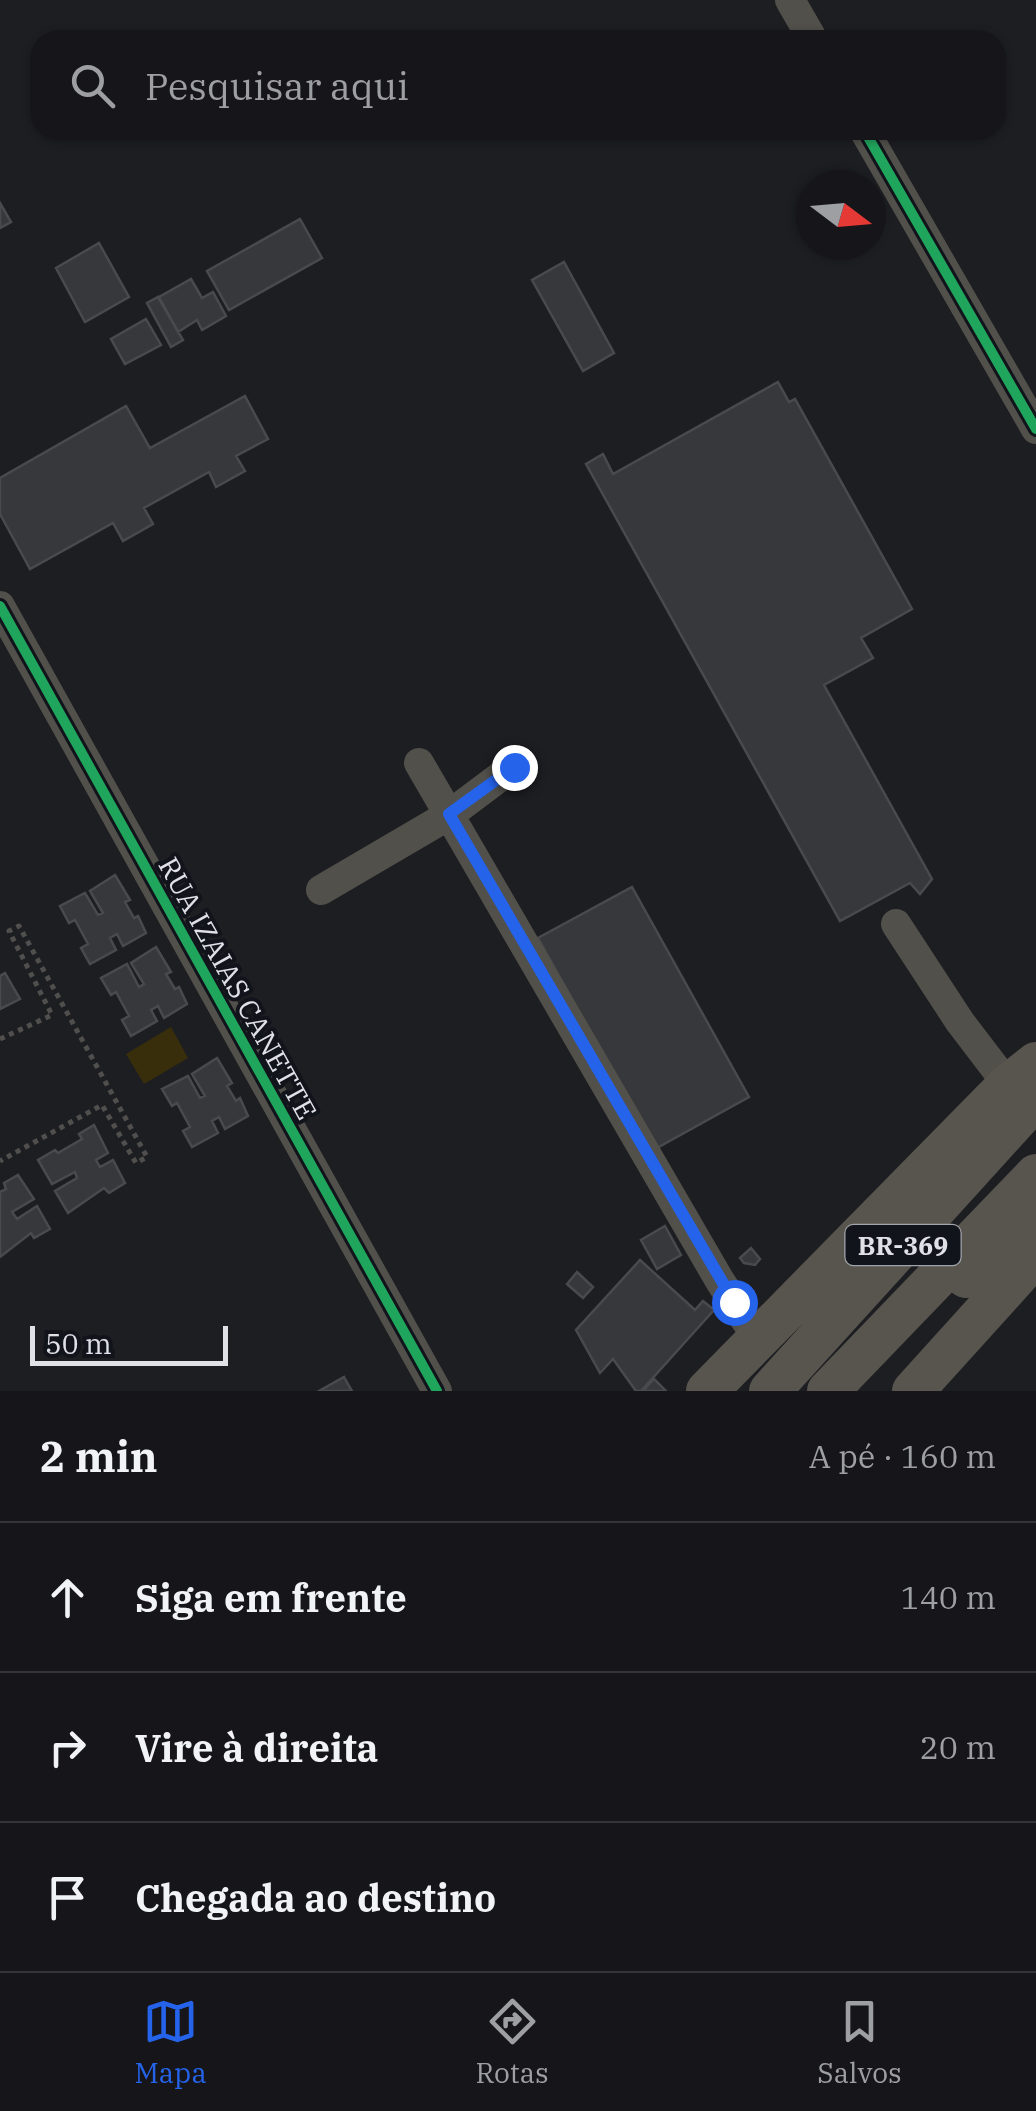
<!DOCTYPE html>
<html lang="pt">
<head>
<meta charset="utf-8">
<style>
	body { margin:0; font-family:"IBM Plex Serif",serif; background:#1f1f23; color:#f1f3f6 }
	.compass { position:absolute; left:796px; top:170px; width:90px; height:90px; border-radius:50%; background:#16161a; box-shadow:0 2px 8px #0004; rotate:106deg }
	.scale { position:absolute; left:30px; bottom:25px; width:198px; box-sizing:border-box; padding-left:10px; border:5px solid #dfe1e7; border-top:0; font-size:28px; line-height:35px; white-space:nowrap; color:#dfe1e7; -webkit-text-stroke:8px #11141b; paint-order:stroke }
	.stop { position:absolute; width:30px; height:30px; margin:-22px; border:8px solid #2563eb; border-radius:50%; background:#fff }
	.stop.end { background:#2563eb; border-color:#fff; box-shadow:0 2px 10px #0008 }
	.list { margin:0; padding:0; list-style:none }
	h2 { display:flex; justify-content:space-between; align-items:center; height:130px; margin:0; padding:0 40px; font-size:42px }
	h2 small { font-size:32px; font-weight:400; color:#9e9fa2 }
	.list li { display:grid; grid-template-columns:65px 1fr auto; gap:30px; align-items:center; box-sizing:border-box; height:150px; padding:0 40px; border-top:2px solid #353539 }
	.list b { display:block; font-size:38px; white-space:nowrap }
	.list em { font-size:32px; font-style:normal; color:#9e9fa2 }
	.icon { flex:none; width:55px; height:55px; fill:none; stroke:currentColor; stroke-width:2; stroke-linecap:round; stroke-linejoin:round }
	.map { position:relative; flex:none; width:1036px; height:1391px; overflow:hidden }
	.search { position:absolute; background:#16161a; box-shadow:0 2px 8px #0004; left:30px; right:30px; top:30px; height:110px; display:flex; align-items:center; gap:25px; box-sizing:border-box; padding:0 35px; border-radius:30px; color:#9e9fa2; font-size:38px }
	.sheet { height:580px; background:#16161a }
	nav { display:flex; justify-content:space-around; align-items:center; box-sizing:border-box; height:140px; border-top:2px solid #353539; background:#16161a; font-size:28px; color:#9e9fa2 }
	nav a { display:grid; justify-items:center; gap:5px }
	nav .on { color:#2563eb }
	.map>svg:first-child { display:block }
	.green { fill:#382e0b }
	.building { fill:#36383b; stroke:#494a4d; stroke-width:2.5 }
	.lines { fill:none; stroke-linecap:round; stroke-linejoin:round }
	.path { stroke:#504f4d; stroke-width:5; stroke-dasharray:5 5; stroke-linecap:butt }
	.minor { stroke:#51504a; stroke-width:30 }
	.highway { stroke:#58554e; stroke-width:42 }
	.cycleway-casing { stroke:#11141b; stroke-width:16 }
	.cycleway { stroke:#20a55d; stroke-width:10 }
	.route { stroke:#2563eb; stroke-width:12 }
	.labels { text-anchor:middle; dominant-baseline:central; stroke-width:8; stroke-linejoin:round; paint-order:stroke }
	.shield { fill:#11141b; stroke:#a1a4aa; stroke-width:2.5 }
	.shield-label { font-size:25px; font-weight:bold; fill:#dfe1e7 }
	.street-label { font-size:28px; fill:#dfe1e7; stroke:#11141b }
</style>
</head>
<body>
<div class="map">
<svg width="1036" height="1391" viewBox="0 0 1036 1391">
	<rect width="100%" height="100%" fill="#1d1e22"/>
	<path class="green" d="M171,1027l17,31 -44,26 -18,-30z"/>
	<path class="building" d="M0,203l11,19 -11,6z
		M300,219l22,39 -93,52 -22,-39z
		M99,243l30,54 -44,25 -29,-54z
		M564,262l50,91 -31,18 -51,-91z
		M191,279l11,19 11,-6 13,24 -24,14 -5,-10 -19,12 -19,-35z
		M158,297l25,43 -12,7 -24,-44z
		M146,319l15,26 -36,19 -14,-25z
		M778,382l11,20 6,-3 117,210 -51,29 12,20 -49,27 108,194 -12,15 -10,-11 -70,38 -254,-457 17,-10 10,20z
		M245,396l23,43 -32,17 9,15 -29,16 -7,-15 -65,36 9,16 -30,17 -10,-18 -83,46 -30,-55v-36l126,-72 24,42z
		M115,875l15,25 -5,2 9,16 4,-2 8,17 -23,13 -6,-12 -7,4 6,12 -26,14 -9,-16 7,-4 -13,-24 -6,3 -9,-17 25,-13 13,22 5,-2 -13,-22z
		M632,887l117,210 -94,52 -117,-211z
		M156,947l15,25 -5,2 9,15 4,-2 8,17 -23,14 -6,-12 -7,4 6,11 -26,15 -9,-16 7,-4 -13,-24 -5,3 -10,-17 26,-14 12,23 5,-3 -13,-21z
		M5,973l15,26 -20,10v-33z
		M217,1058l15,25 -5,3 9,15 4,-3 8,18 -23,13 -6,-12 -7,4 6,12 -26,14 -9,-16 7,-4 -13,-24 -5,3 -10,-17 26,-13 12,22 5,-2 -13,-22z
		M94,1125l14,28 -12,7 4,7 13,-7 12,23 -16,10 -5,-5 -36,25 -13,-22 22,-13 -2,-6 -23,12 -14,-24 17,-10 3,3 24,-14 -3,-5z
		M18,1175l16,24 -22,13 5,7 20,-13 13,23 -16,9 -3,-5 -31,24v-65l6,-3 -2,-6z
		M665,1226l16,29 -24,14 -16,-29z
		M751,1248l9,11 -5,6 -11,-2 -4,-5z
		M640,1260l55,50 8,-9 11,9 -73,81h-5l-23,-32 -13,14 -24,-43z
		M577,1272l16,15 -10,11 -16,-14z
		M344,1377l8,14h-33z
		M654,1379l12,12h-23z"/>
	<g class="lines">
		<path class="path" d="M0,1039l52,-24 -43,-84 10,-5 128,231 -11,6 -34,-58 -102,56"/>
		<path class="minor" d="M790,0l23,40
			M864,130l172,299
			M0,606l437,785
			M419,763l301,518 38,58
			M321,890l128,-75 64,-48
			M896,924l64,98 48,63"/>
		<path class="highway" d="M966,1277l70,-52
			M707,1391l301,-306 28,-22
			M770,1391l266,-293
			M828,1391l208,-216
			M913,1391l123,-136"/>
		<defs>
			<path id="cycleway" d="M864,130l172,299
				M0,606l437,785"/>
		</defs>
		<use href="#cycleway" class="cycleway-casing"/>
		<use href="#cycleway" class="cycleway"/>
	</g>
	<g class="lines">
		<path class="route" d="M514,767l-65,47 285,488"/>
	</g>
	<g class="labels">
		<rect class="shield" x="845.5" y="1225" width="115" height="40" rx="8"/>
		<g class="shield-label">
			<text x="903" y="1245">BR-369</text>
		</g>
		<g class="street-label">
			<text transform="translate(238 988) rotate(61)">RUA IZAIAS CANETTE</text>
		</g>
	</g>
</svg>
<svg class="compass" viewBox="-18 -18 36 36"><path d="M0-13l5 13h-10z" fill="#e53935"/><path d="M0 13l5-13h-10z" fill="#9e9fa2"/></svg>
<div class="scale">50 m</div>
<div class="stop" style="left:734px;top:1302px"></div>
<div class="stop end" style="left:514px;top:767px"></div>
<div class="search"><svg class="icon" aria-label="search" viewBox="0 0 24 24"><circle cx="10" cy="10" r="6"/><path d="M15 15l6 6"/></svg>Pesquisar aqui</div>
</div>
<section class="sheet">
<h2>2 min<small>A pé · 160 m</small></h2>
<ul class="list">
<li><svg class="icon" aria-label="ahead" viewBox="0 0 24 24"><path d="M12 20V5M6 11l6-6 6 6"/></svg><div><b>Siga em frente</b></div><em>140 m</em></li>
<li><svg class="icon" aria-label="right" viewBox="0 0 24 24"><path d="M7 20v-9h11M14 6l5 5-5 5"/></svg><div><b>Vire à direita</b></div><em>20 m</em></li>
<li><svg class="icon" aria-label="arrive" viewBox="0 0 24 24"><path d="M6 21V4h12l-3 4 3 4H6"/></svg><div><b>Chegada ao destino</b></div></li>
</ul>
</section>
<nav>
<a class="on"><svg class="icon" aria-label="map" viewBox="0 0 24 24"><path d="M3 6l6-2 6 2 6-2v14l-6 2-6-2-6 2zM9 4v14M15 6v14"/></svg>Mapa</a>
<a><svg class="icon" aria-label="directions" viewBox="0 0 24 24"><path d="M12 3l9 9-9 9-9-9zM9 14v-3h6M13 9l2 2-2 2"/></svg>Rotas</a>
<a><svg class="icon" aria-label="saved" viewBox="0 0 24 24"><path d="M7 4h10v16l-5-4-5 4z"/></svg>Salvos</a>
</nav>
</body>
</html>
